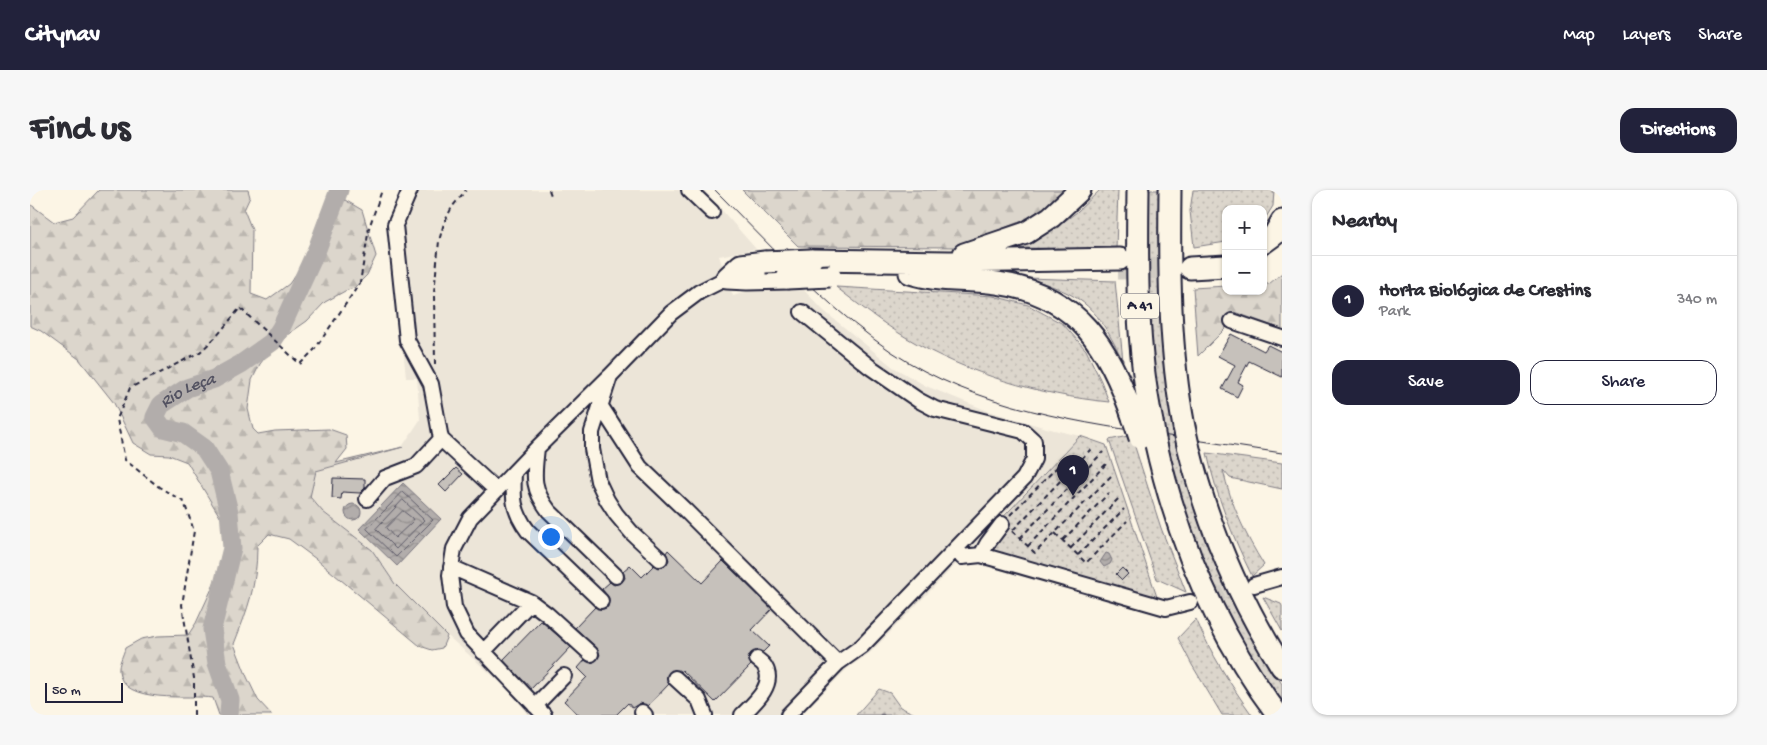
<!DOCTYPE html>
<html lang="en">
<head>
<meta charset="utf-8">
<style>
	body { margin:0; font-family:"Gochi Hand",sans-serif; background:#f7f7f7; color:#2b2b33 }
	.controls { position:absolute; right:15px; top:15px; display:grid; overflow:hidden; border-radius:10px; box-shadow:0 1px 4px #0004 }
	.controls button { width:45px; height:45px; display:grid; place-items:center; padding:0; border:0; border-bottom:1px solid #e1e1e2; background:#fff; color:#2b2b33; font:25px sans-serif }
	.scale { position:absolute; left:15px; bottom:12px; width:78px; box-sizing:border-box; padding-left:5px; border:2px solid #22223b; border-top:0; font-size:14px; line-height:18px; white-space:nowrap; color:#22223b; -webkit-text-stroke:4px #fcf5e5; paint-order:stroke }
	.you { position:absolute; left:520px; top:346px; width:18px; height:18px; margin:-12px; border:4px solid #fff; border-radius:50%; background:#1a73e8; box-shadow:0 0 0 8px #1a73e833 }
	.badge { display:grid; place-items:center; width:32px; height:32px; border-radius:50%; background:#22223b; color:#fff; font-size:16px; font-weight:700 }
	.pin { position:absolute; translate:-50% -41px; filter:drop-shadow(0 1px 2px #0008) }
	.pin::after { content:''; position:absolute; top:26px; width:18px; height:15px; background:inherit; clip-path:polygon(0 0,100% 0,50% 100%) }
	.list { margin:0; padding:0; list-style:none }
	h2 { display:flex; justify-content:space-between; align-items:center; height:65px; margin:0; padding:0 20px; font-size:21px }
	h2 small { font-size:16px; font-weight:400; color:#7c7c81 }
	.list li { display:grid; grid-template-columns:32px 1fr auto; gap:15px; align-items:center; box-sizing:border-box; height:90px; padding:0 20px; border-top:1px solid #e1e1e2 }
	.list b { display:block; font-size:19px; white-space:nowrap }
	.list p { margin:0; font-size:16px; white-space:nowrap; color:#7c7c81 }
	.list em { font-size:16px; font-style:normal; color:#7c7c81 }
	.actions { display:flex; gap:10px; padding:15px 20px }
	.actions a { flex:1; padding:11px 0; border:1px solid #22223b; border-radius:15px; text-align:center; font-size:18px; color:#22223b }
	.actions .main { background:#22223b; color:#fff }
	.map { position:relative; flex:none; width:1252px; height:525px; overflow:hidden; border-radius:15px }
	header { display:flex; align-items:center; gap:30px; box-sizing:border-box; height:70px; padding:0 25px; background:#22223b; color:#fff }
	header strong { font-size:24px }
	nav { display:flex; gap:28px; margin-inline-start:auto; font-size:18px }
	.intro { display:flex; align-items:center; justify-content:space-between; box-sizing:border-box; height:120px; padding:0 30px }
	h1 { margin:0; font-size:35px }
	.button { padding:12px 22px; border-radius:15px; background:#22223b; color:#fff; font-size:18px; font-weight:700 }
	main { display:flex; gap:30px; padding:0 30px }
	aside { flex:1; background:#fff; border-radius:15px; box-shadow:0 1px 4px #0004 }
	.map>svg:first-child { display:block }
	.built { fill:#ece5d8 }
	.grass { fill:url(#grass-dots); stroke:#7f7c84 }
	.forest { fill:url(#forest-firs); stroke:#7f7c84 }
	.water { fill:url(#water-waves); stroke:#78757e }
	.lines { fill:none; stroke-linecap:round; stroke-linejoin:round }
	.shore { stroke:#5c5a68; stroke-width:1 }
	.stream { stroke:#78757e; stroke-width:3 }
	.river { stroke:#b2adab; stroke-width:19 }
	.building { fill:#c6c1bb; stroke:#22223b }
	.minor-tunnel { stroke:#d0cbc3; stroke-width:14; stroke-dasharray:14 7; stroke-linecap:butt }
	.highway-tunnel { stroke:#d0cbc3; stroke-width:21; stroke-dasharray:21 11; stroke-linecap:butt }
	.minor-casing { stroke:#22223b; stroke-width:18 }
	.highway-casing { stroke:#22223b; stroke-width:25 }
	.path { stroke:#22223b; stroke-width:2; stroke-dasharray:5 4; stroke-linecap:butt }
	.minor { stroke:#fcf5e5; stroke-width:14 }
	.highway { stroke:#fcf5e5; stroke-width:21 }
	.tram { stroke:#22223b; stroke-width:1 }
	.highway-bridge-casing { stroke:#22223b; stroke-width:25; stroke-linecap:butt }
	.highway-bridge { stroke:#fcf5e5; stroke-width:21 }
	.labels { text-anchor:middle; dominant-baseline:central; stroke-width:4; stroke-linejoin:round; paint-order:stroke }
	.shield { fill:#fcf5e5; stroke:#63616e; stroke-width:1 }
	.shield-label { font-size:15px; font-weight:bold; fill:#22223b }
	.water-label { font-size:18px; font-style:italic; fill:#545362; stroke:#fcf5e5 }
</style>
</head>
<body>
<header>
<strong>Citynav</strong>
<nav><a>Map</a><a>Layers</a><a>Share</a></nav>
</header>
<div class="intro"><h1>Find us</h1><a class="button">Directions</a></div>
<main>
<div class="map">
<svg width="1252" height="525" viewBox="0 0 1252 525">
	<defs>
		<pattern id="grass-dots" width="8" height="8" patternUnits="userSpaceOnUse" patternTransform="scale(1.25)"><rect width="8" height="8" fill="#dcd6cc"/><path d="M2 2h.1M6 6h.1" fill="none" stroke="#bcb7b0" stroke-width="1.8" stroke-linecap="round"/></pattern>
		<pattern id="forest-firs" width="22" height="20" patternUnits="userSpaceOnUse" patternTransform="scale(1.25)"><rect width="22" height="20" fill="#dcd6cc"/><path d="M5 1l3.5 6h-7zM16 11l3.5 6h-7z" fill="#bcb7b0"/></pattern>
		<pattern id="water-waves" width="16" height="10" patternUnits="userSpaceOnUse" patternTransform="scale(1.25)"><rect width="16" height="10" fill="#b2adab"/><path d="M0 5q4-4 8 0t8 0" fill="none" stroke="#908c8c"/></pattern>
	</defs>
	<rect width="100%" height="100%" fill="#fcf5e5"/>
	<filter id="ink" filterUnits="userSpaceOnUse"><feTurbulence type="fractalNoise" baseFrequency=".02" numOctaves="2"/><feDisplacementMap in="SourceGraphic" scale="10" xChannelSelector="R" yChannelSelector="G"/><feConvolveMatrix kernelMatrix="1 2 1 2 8 2 1 2 1" color-interpolation-filters="sRGB"/></filter>
	<g filter="url(#ink)">
		<path class="built" d="M373,0h301l52,59 -37,7 14,40 29,-9 40,1 22,23 69,56 33,19 62,25 62,18 30,7 -209,216 -23,16 -47,47h-272l-19,-24 -77,-68 -38,-39 -23,-34 -49,-38 -13,-15 6,-26 86,-24 18,-27 -3,-42h-11l-7,-71z"/>
		<path class="grass" d="M1070,0h18l-2,59 -100,-1 42,-22 19,-14z
			M1118,0h12l31,303 20,61 23,50 35,60 13,20v21l-39,-61 -33,-65 -28,-76 -17,-61 -8,-46 -7,-68z
			M1163,0h81l-1,16 -10,16v-13h-37v33l-32,5 -4,-36z
			M998,88l87,3 8,80c-12,-24 -24,-50 -48,-64 -15,-9 -32,-14 -47,-19z
			M806,97l157,9 35,9 35,19 23,26 15,31 8,21c-70,-7 -141,-28 -202,-64 -25,-15 -48,-33 -71,-51z
			M1050,246l26,9 51,152 -183,-49z
			M1098,246l2,5h3l28,87 25,64 -29,-13 -48,-139z
			M1177,263l75,10v26l-52,-11 -7,-8c8,34 22,65 41,95l-12,11c-20,-41 -35,-78 -45,-123z
			M1233,407l18,7 1,2v25z
			M1166,429c15,35 34,65 56,96h-30l-30,-50 -14,-27z
			M849,499l11,4 10,14 17,8h-61z"/>
		<path class="forest" d="M69,0h149l2,7 -6,13 8,20 -1,64 16,6 22,-16 23,-33 12,-41 9,-17 29,17 14,46 -9,19 -13,13 -9,3 -20,11 -18,19 -30,21 -17,22 -8,16 -4,29 5,20 5,5 17,-3 54,-2 17,6 1,14 -11,14 67,-16 -87,24 -6,26 13,15 49,38 23,34 52,52 -5,12 -10,2 -12,-4 -104,-87 -27,-20 -20,-5 -12,12c0,40 -9,62 -23,98l13,33 11,23 14,15h-53l-6,-17c-22,-4 -91,8 -94,-27 -1,-7 5,-17 6,-23l16,-9 17,-3 30,-1 8,-12 24,-52 6,-23 2,-18 -41,-68 -18,-7 -18,-1 -18,-11 -19,-40 -35,-44 -38,-28 -11,-5v-122l24,18 19,-5z
			M712,0h326l-17,16 -24,13 -72,28 -157,-1z
			M1252,83v56l-48,-17 -9,17 -27,27 -5,-68 33,-2v5h37v-7h6z"/>
		<path class="water" d="M373,293l38,36 -44,47 -38,-37z
			M315 322a8 8 0 1 1 16 0a8 8 0 1 1-16 0Z
			M1076,363l3,1 3,6 -2,4 -6,3 -4,-5z"/>
		<g class="lines">
			<path class="shore" d="M373,302l30,28 -37,37 -29,-28z
				M373,310l21,20 -28,29 -20,-20z
				M373,321l9,7 1,3 -18,17 -9,-10z"/>
			<path class="stream" d="M851,525h2"/>
			<path class="river" id="s1" d="M199,525l1,-15 -13,-37 -5,-34 20,-81 -3,-36 -10,-41 -15,-23 -21,-15 -20,-5 -8,-11 6,-12 26,-17 27,-9 27,-15 31,-22 9,-14 36,-79 22,-59"/>
		</g>
		<path class="building" d="M1201,144l33,17 4,-6 14,7v25l-33,-16 -11,21 5,3 -6,12 -15,-8 13,-24 -17,-9z
			M426,278l7,6 -17,18 -7,-7z
			M303,288l32,1v9l-5,5 -18,-1 -1,7 -9,-1z
			M638,360l34,33 21,-22 49,48 -20,21 17,16 -6,6 -5,-2 -7,3 -3,5 3,7 -36,37 -33,-32 -1,2 -8,-2 -6,6 2,8 -21,22 -8,-3 -8,5 -4,-5 -12,12h-37l-15,-14 23,-24 -9,-9 7,-8 5,3 4,-1 6,-7 -3,-7 -22,-20 20,-21 8,2 5,-2 1,-9 -7,-9 8,-7 4,3 8,-3 3,-4 -2,-7 7,-6 12,12 12,-12 5,3 7,-3 3,-5 -3,-7z
			M1092,378l6,6 -6,6 -6,-6z
			M511,431l30,26 -40,42 -28,-29z"/>
		<g class="lines">
			<path class="minor-tunnel" d="M1160,412l55,-15"/>
			<path class="highway-tunnel" d="M1088,79l69,-1"/>
			<defs>
				<path id="minor" d="M380,0l-15,35 12,115 24,44 10,55 55,51
					M659,0l23,22
					M1202,131l50,17
					M570,215l40,62 46,44 152,152
					M507,258c-3,28 -6,39 12,63l67,65
					M484,282c-1,25 -2,38 14,59l73,70
					M337,309l18,-21 31,-12 25,-27
					M927,358l5,9 19,-2 185,53 24,-6
					M951,365l6,-11 15,-20
					M630,369l-28,-26 -16,-19 -9,-14 -9,-19 -6,-32v-17l18,-56 61,-63 28,-21 28,-14
					M421,377l80,35 16,12 44,40
					M1224,395l28,-8
					M453,462l48,-50
					M645,488l24,22 6,15
					M505,516l29,-30
					M612,522l3,3
					M514,525l-77,-81 -13,-27 -4,-32 4,-26 16,-31 67,-70 73,-72
					M712,525c11,-11 34,-30 23,-48 -1,-3 -6,-6 -8,-8
					M758,525l50,-52 24,-17 162,-168 10,-19v-18l-11,-10 -88,-22 -17,-9 -48,-33 -68,-55"/>
				<path id="highway" d="M1108,0c-1,77 -2,157 14,232
					M1140,0c-1,79 -1,159 14,237
					M1233,53l11,-8 8,-14
					M934,64l62,-21 25,-16 29,-27
					M781,70l138,2 171,-3
					M1160,78l36,-2
					M880,83c7,2 14,4 22,5 21,3 43,2 65,5 81,11 113,65 137,137
					M697,88l20,1 40,-1
					M697,88l14,-13 24,-3
					M1125,250c22,99 62,194 123,275
					M1158,255c19,79 51,154 94,222"/>
			</defs>
			<use href="#minor" class="minor-casing"/>
			<use href="#highway" class="highway-casing"/>
			<path class="path" d="M519,0l3,8
				M405,174l-1,-71 5,-52 5,-18 8,-16 14,-17
				M980,325l58,-59
				M983,340l78,-81
				M982,341l23,22 78,-79
				M1025,343l31,30 41,-42
				M990,348l83,-86
				M1033,350l46,-47
				M998,356l79,-83
				M1041,358l48,-50
				M1048,365l46,-46
				M164,525v-37l-12,-73 12,-74 -10,-29 -25,-15 -34,-27 -8,-41 13,-31 70,-36 16,-15 24,-29 60,56 15,-15 45,-66 9,-55 13,-38"/>
			<use href="#minor" class="minor"/>
			<use href="#highway" class="highway"/>
			<path class="tram" d="M685,0c52,52 101,106 160,150 84,63 186,80 287,95 40,6 80,12 120,18"/>
			<defs>
				<path id="highway-bridge" d="M735,72l46,-2
					M757,88l43,-2
					M1104,230l6,18
					M1122,232l3,18
					M1154,237l4,18"/>
			</defs>
			<use href="#highway-bridge" class="highway-bridge-casing"/>
			<use href="#highway-bridge" class="highway-bridge"/>
		</g>
	</g>
	<g class="labels">
		<rect class="shield" x="1091" y="103.5" width="38" height="25" rx="4"/>
		<g class="shield-label">
			<text x="1110" y="116">A 41</text>
		</g>
		<g class="water-label">
			<text stroke="none"><textPath href="#s1" startOffset="382">Rio Leça</textPath></text>
		</g>
	</g>
</svg>
<div class="controls">
<button>+</button>
<button>−</button>
</div>
<div class="scale">50 m</div>
<div class="you"></div>
<div class="pin badge" style="left:1043px;top:306px">1</div>
</div>
<aside>
<h2>Nearby<small></small></h2>
<ul class="list">
<li><span class="badge">1</span><div><b>Horta Biológica de Crestins</b><p>Park</p></div><em>340 m</em></li>
</ul>
<div class="actions"><a class="main">Save</a><a>Share</a></div>
</aside>
</main>
</body>
</html>
